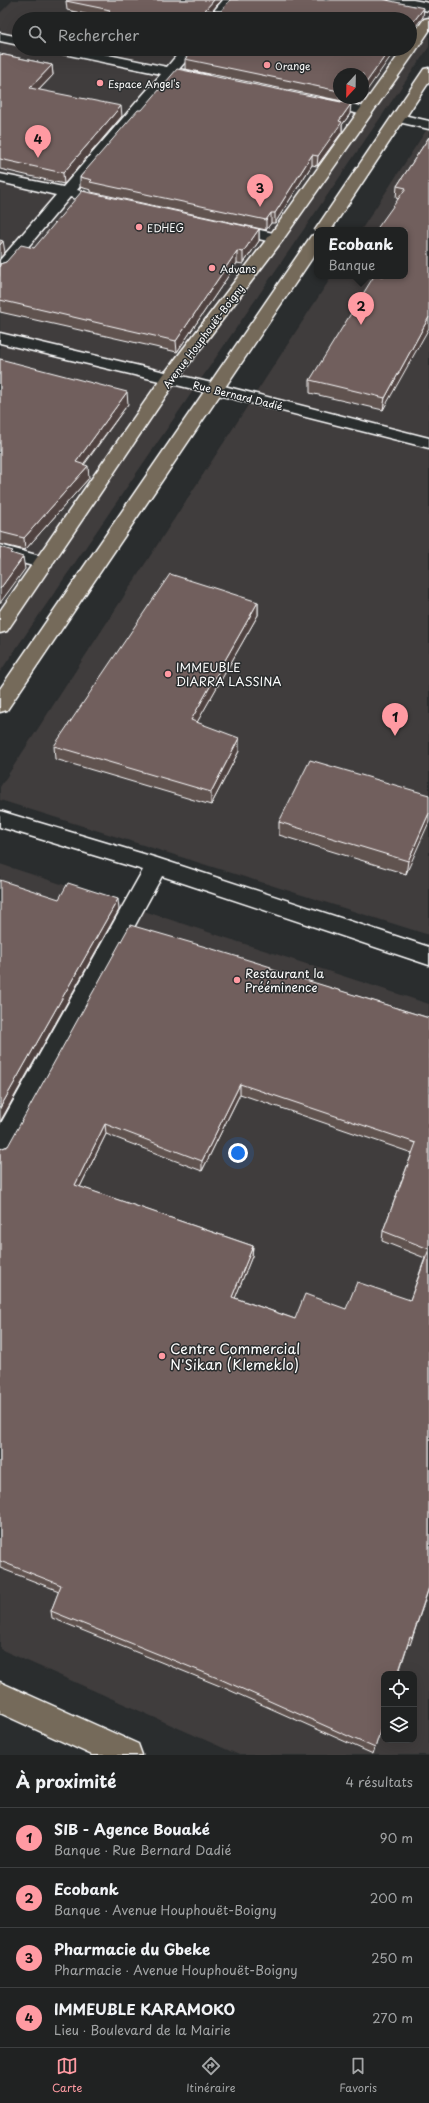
<!DOCTYPE html>
<html lang="fr">
<head>
<meta charset="utf-8">
<style>
	body { margin:0; font-family:"Playpen Sans",sans-serif; background:#282a2a; color:#f1f3f6 }
	.controls { position:absolute; right:12px; bottom:12px; display:grid; overflow:hidden; border-radius:8px; box-shadow:0 4px 16px #0002 }
	.controls button { width:36px; height:36px; display:grid; place-items:center; padding:0; border:0; border-bottom:1px solid #3d3f40; background:#202222; color:#f1f3f6; font:20px sans-serif }
	.compass { position:absolute; left:333px; top:68px; width:36px; height:36px; border-radius:50%; background:#202222; box-shadow:0 4px 16px #0002; rotate:202deg }
	.you { position:absolute; left:238px; top:1153px; width:14px; height:14px; margin:-10px; border:3px solid #fff; border-radius:50%; background:#1a73e8; box-shadow:0 0 0 6px #1a73e833 }
	.badge { display:grid; place-items:center; width:26px; height:26px; border-radius:50%; background:#ff9aa2; color:#111; font-size:13px; font-weight:700 }
	.pin { position:absolute; translate:-50% -33px; filter:drop-shadow(0 1px 2px #0008) }
	.pin::after { content:''; position:absolute; top:21px; width:14px; height:12px; background:inherit; clip-path:polygon(0 0,100% 0,50% 100%) }
	.popup { position:absolute; left:314px; top:227px; width:94px; height:52px; box-sizing:border-box; display:grid; place-content:center; border-radius:8px; background:#202222; filter:drop-shadow(0 1px 3px #0005); font-size:13px; white-space:nowrap; color:#a2a4a5 }
	.popup b { font-size:15px; color:#f1f3f6 }
	.popup::after { content:''; position:absolute; left:50%; top:100%; margin-left:-8px; border:8px solid transparent; border-top-color:#202222 }
	.list { margin:0; padding:0; list-style:none }
	h2 { display:flex; justify-content:space-between; align-items:center; height:52px; margin:0; padding:0 16px; font-size:17px }
	h2 small { font-size:13px; font-weight:400; color:#a2a4a5 }
	.list li { display:grid; grid-template-columns:26px 1fr auto; gap:12px; align-items:center; box-sizing:border-box; height:60px; padding:0 16px; border-top:1px solid #3d3f40 }
	.list b { display:block; font-size:15px; white-space:nowrap }
	.list p { margin:0; font-size:13px; white-space:nowrap; color:#a2a4a5 }
	.list em { font-size:13px; font-style:normal; color:#a2a4a5 }
	.icon { flex:none; width:22px; height:22px; fill:none; stroke:currentColor; stroke-width:2; stroke-linecap:round; stroke-linejoin:round }
	.map { position:relative; flex:none; width:429px; height:1755px; overflow:hidden }
	.search { position:absolute; background:#202222; box-shadow:0 4px 16px #0002; left:12px; right:12px; top:12px; height:44px; display:flex; align-items:center; gap:10px; box-sizing:border-box; padding:0 14px; border-radius:22px; color:#a2a4a5; font-size:15px }
	.sheet { height:292px; background:#202222 }
	nav { display:flex; justify-content:space-around; align-items:center; box-sizing:border-box; height:56px; border-top:1px solid #3d3f40; background:#202222; font-size:11px; color:#a2a4a5 }
	nav a { display:grid; justify-items:center; gap:2px }
	nav .on { color:#ff9aa2 }
	.map>svg:first-child { display:block }
	.built { fill:#3f3c3c; fill-rule:evenodd }
	.lines { fill:none; stroke-linecap:round; stroke-linejoin:round }
	.minor-casing { stroke:#fff; stroke-width:3 }
	.major-casing { stroke:#fff; stroke-width:3 }
	.highway-casing { stroke:#fff; stroke-width:3 }
	.minor { fill:#2a2d2e; fill-rule:evenodd }
	.major { fill:#746a5a; fill-rule:evenodd }
	.highway { fill:#746a5a; fill-rule:evenodd }
	.wall { fill:#615250; stroke:#fff; fill-rule:evenodd }
	.shaded-wall { fill:#4f4241; stroke:#fff }
	.building { fill:#715f5d; stroke:#fff; fill-rule:evenodd }
	.poi-dot { fill:#ff9aa2; stroke:#2a2d2e; stroke-width:1.5 }
	.labels { text-anchor:middle; dominant-baseline:central; stroke-width:3; stroke-linejoin:round; paint-order:stroke }
	.far-poi-label { font-size:10px; fill:#fff; stroke:#2a2d2e; text-anchor:start }
	.far-street-label { font-size:10px; fill:#fff; stroke:#2a2d2e }
	.poi-label { font-size:12px; fill:#fff; stroke:#2a2d2e; text-anchor:start }
	.near-poi-label { font-size:14px; fill:#fff; stroke:#2a2d2e; text-anchor:start }
</style>
</head>
<body>
<div class="map">
<svg width="429" height="1755" viewBox="0 0 429 1755">
	<rect width="100%" height="100%" fill="#2a2d2e"/>
	<filter id="ink" filterUnits="userSpaceOnUse"><feTurbulence type="fractalNoise" baseFrequency=".025" numOctaves="2"/><feDisplacementMap in="SourceGraphic" scale="8" xChannelSelector="R" yChannelSelector="G"/><feConvolveMatrix kernelMatrix="1 2 1 2 8 2 1 2 1" color-interpolation-filters="sRGB"/></filter>
	<g filter="url(#ink)">
		<path class="built" d="M13,0h416v47l-429,625v-659zM19,19h391v30h-391zM339,74h24v24h-24z
			M429,126v809l-429,-135v-13l332,-511h73v-46h-44z
			M0,864l429,140v751h-190l-239,-106zM384,1674h30v66h-30z"/>
		<g class="lines">
			<defs>
				<path id="minor" d="M223,0h14l-16,19h-14z
					M386,0h27l16,3v8l-41,-8z
					M0,33l19,4v8l-19,-4z
					M52,49h27l88,18 15,-18h14l-17,20 29,6 2,3 -2,3 -5,1 -30,-6 -96,114 8,2 3,3 -3,3 -5,2 -10,-3 -64,76 -6,2v-15l56,-65 -56,-13v-8l63,13 98,-113 -102,-21z
					M321,98l49,10 2,3 -2,3 -5,1 -49,-10 -2,-3 2,-3z
					M399,114l30,7v8l-35,-8 -2,-3 2,-3z
					M229,223l53,12 2,3 -2,3 -6,2 -52,-12 -3,-3 3,-3z
					M0,333l216,51 213,54v10l-215,-54 -214,-51z
					M0,545l51,14 2,4 -2,4 -7,2 -44,-12z
					M0,811l157,47 272,89v18l-267,-89 -153,280 -9,3v-34l143,-255 -143,-43z"/>
				<path id="major" d="M0,1682l138,62 4,11h-50l-92,-42z"/>
				<path id="highway" d="M429,18v13l-14,21 -133,189 -106,140 -169,250 -7,2v-22l164,-237 106,-139 133,-186h7v-10l14,-20z
					M429,68v14l-98,148h-14v3l-2,-3 107,-158 2,-3z
					M317,234v17l-310,459 -7,2v-23l311,-453z"/>
			</defs>
			<use href="#minor" class="minor-casing"/>
			<use href="#major" class="major-casing"/>
			<use href="#highway" class="highway-casing"/>
			<use href="#minor" class="minor"/>
			<use href="#major" class="major"/>
			<use href="#highway" class="highway"/>
		</g>
		<path class="wall" d="M67,0h154l-9,11h9l202,6 -320,1 -36,-8 -1,-9z
			M144,49h37l-6,6z
			M190,49h209l-5,7h-3l-52,18v24h22l-4,6 -172,-35v-10l5,-6z
			M0,54l52,11 1,10 -14,15 83,26 -58,68 -64,-15z
			M142,110l208,4 -8,11v7l-25,34 -5,-1 -37,58h-4l-5,7 -175,-38v-2l-11,-3v-10z
			M429,137l-46,273 -73,-17v-13l95,-104 -7,-77 -2,-1 1,-12z
			M259,229v12l-16,23 -6,-1 -60,89 -177,-40v-48l6,-2 28,-14z
			M0,359l128,45 -44,61 5,13 -64,72 -25,-6z
			M258,602v13l-61,107 42,29 -28,54 -156,-46 -1,-13z
			M429,795l-23,79 -127,-39v-13z
			M271,970l158,48v570l-19,57 -2,-1 -35,110 -153,-68 -168,-68 -1,-7 8,-20 -59,-23v-419l8,-3zM240,1094l172,59 -29,78 -1,10 43,17 -15,42 -64,9 -51,10 -60,-21 17,-42 1,-10 -173,-59 26,-53 96,37z"/>
		<path class="shaded-wall" d="M214,0h7l-15,19 -1,-9z
			M424,8l-1,9 -13,17v-8z
			M175,49h6l-6,6z
			M390,49h2l-1,7 -28,40v-9z
			M394,49h5l-5,7z
			M52,65l1,10 -22,23 -1,-10z
			M358,98h3l-4,6z
			M351,104l-1,10 -8,11v7l-25,34 1,-10 21,-35z
			M121,106l1,10 -58,68 -1,-11z
			M312,155v10l-37,58v-10z
			M271,213v10l-5,7v-10z
			M259,229v12l-16,23v-12z
			M3,241l2,11 -5,6v-13z
			M237,251v12l-60,89 -1,-11z
			M429,317v11l-46,82 2,-12z
			M127,392l1,12 -52,70v-12z
			M88,466l1,12 -64,72 -1,-12z
			M23,557l2,12 -25,34v-14z
			M258,602v13l-67,118v-13z
			M239,738v13l-28,54v-13z
			M429,813v9l-23,52 2,-13z
			M118,899l1,11 -119,212v-14z
			M240,1084v10l-38,77v-10z
			M105,1124l1,10 -30,61 -1,-10z
			M253,1246l-1,10 -20,50v-9z"/>
		<path class="building" d="M67,0h147l-9,10 16,1 9,-11h156l38,8 -14,18v-7h-308l8,-9 -44,-9z
			M193,49h197l-27,38v-13h-24v17l-154,-32 9,-10z
			M0,54l52,11 -22,23 91,18 -58,67 -63,-14z
			M177,69l174,35 -12,17 3,1 -24,34 -6,-1 -37,58h-4l-5,7 -176,-38 2,-2 -12,-3 58,-67h4z
			M429,137v180l-44,81 -75,-18 64,-104h31v-46h-29l30,-42 -9,-2z
			M82,191l177,38 -16,23 -6,-1 -61,90 -176,-41v-36l6,-2 15,-17 13,3z
			M0,240l3,1 -3,4z
			M0,359l127,33 -51,70 12,4 -64,72 -24,-6z
			M0,547l13,4 -2,2 12,4 -23,32z
			M170,574l88,28 -67,118 48,18 -28,54 -157,-46z
			M310,760l119,35v18l-21,48 -129,-39z
			M0,880l59,19 9,-16 50,16 -118,209z
			M130,925l76,22 65,20 -1,2 159,49v569l-17,51 -2,-1 -12,37h-14v44l-9,30 -155,-69 -169,-68 10,-26 -61,-24v-412l8,-3zM240,1084l176,59 -33,88 46,18 -19,51 -53,-18 -11,27 -41,-15 -10,25 -63,-22 21,-51 -178,-61 30,-61 97,37z"/>
	</g>
	<g class="poi-dot">
		<circle cx="267" cy="65" r="4"/>
		<circle cx="100" cy="83" r="4"/>
		<circle cx="139" cy="227" r="4"/>
		<circle cx="212" cy="268" r="4"/>
		<circle cx="168" cy="674" r="4"/>
		<circle cx="237" cy="980" r="4"/>
		<circle cx="162" cy="1356" r="4"/>
	</g>
	<g class="labels">
		<g class="far-poi-label">
			<text x="275" y="65">Orange</text>
			<text x="108" y="83">Espace Angel's</text>
			<text x="147" y="227">EDHEG</text>
			<text x="220" y="268">Advans</text>
		</g>
		<g class="far-street-label">
			<text transform="translate(203 336) rotate(-53)">Avenue Houphouët-Boigny</text>
			<text transform="translate(238 395) rotate(14)">Rue Bernard Dadié</text>
		</g>
		<g class="poi-label">
			<text x="176" y="667">IMMEUBLE<tspan x="176" dy="14">DIARRA LASSINA</tspan></text>
			<text x="245" y="973">Restaurant la<tspan x="245" dy="14">Prééminence</tspan></text>
		</g>
		<g class="near-poi-label">
			<text x="170" y="1348">Centre Commercial<tspan x="170" dy="16">N'Sikan (Klemeklo)</tspan></text>
		</g>
	</g>
</svg>
<div class="controls">
<button><svg class="icon" aria-label="locate" viewBox="0 0 24 24"><circle cx="12" cy="12" r="6"/><path d="M12 2v4M12 18v4M2 12h4M18 12h4"/></svg></button>
<button><svg class="icon" aria-label="layers" viewBox="0 0 24 24"><path d="M12 4l9 5-9 5-9-5zM3 14l9 5 9-5"/></svg></button>
</div>
<svg class="compass" viewBox="-18 -18 36 36"><path d="M0-13l5 13h-10z" fill="#e53935"/><path d="M0 13l5-13h-10z" fill="#a2a4a5"/></svg>
<div class="you"></div>
<div class="pin badge" style="left:395px;top:736px">1</div>
<div class="pin badge" style="left:361px;top:325px">2</div>
<div class="popup"><b>Ecobank</b>Banque</div>
<div class="pin badge" style="left:260px;top:207px">3</div>
<div class="pin badge" style="left:38px;top:158px">4</div>
<div class="search"><svg class="icon" aria-label="search" viewBox="0 0 24 24"><circle cx="10" cy="10" r="6"/><path d="M15 15l6 6"/></svg>Rechercher</div>
</div>
<section class="sheet">
<h2>À proximité<small>4 résultats</small></h2>
<ul class="list">
<li><span class="badge">1</span><div><b>SIB - Agence Bouaké</b><p>Banque · Rue Bernard Dadié</p></div><em>90 m</em></li>
<li><span class="badge">2</span><div><b>Ecobank</b><p>Banque · Avenue Houphouët-Boigny</p></div><em>200 m</em></li>
<li><span class="badge">3</span><div><b>Pharmacie du Gbeke</b><p>Pharmacie · Avenue Houphouët-Boigny</p></div><em>250 m</em></li>
<li><span class="badge">4</span><div><b>IMMEUBLE KARAMOKO</b><p>Lieu · Boulevard de la Mairie</p></div><em>270 m</em></li>
</ul>
</section>
<nav>
<a class="on"><svg class="icon" aria-label="map" viewBox="0 0 24 24"><path d="M3 6l6-2 6 2 6-2v14l-6 2-6-2-6 2zM9 4v14M15 6v14"/></svg>Carte</a>
<a><svg class="icon" aria-label="directions" viewBox="0 0 24 24"><path d="M12 3l9 9-9 9-9-9zM9 14v-3h6M13 9l2 2-2 2"/></svg>Itinéraire</a>
<a><svg class="icon" aria-label="saved" viewBox="0 0 24 24"><path d="M7 4h10v16l-5-4-5 4z"/></svg>Favoris</a>
</nav>
</body>
</html>
